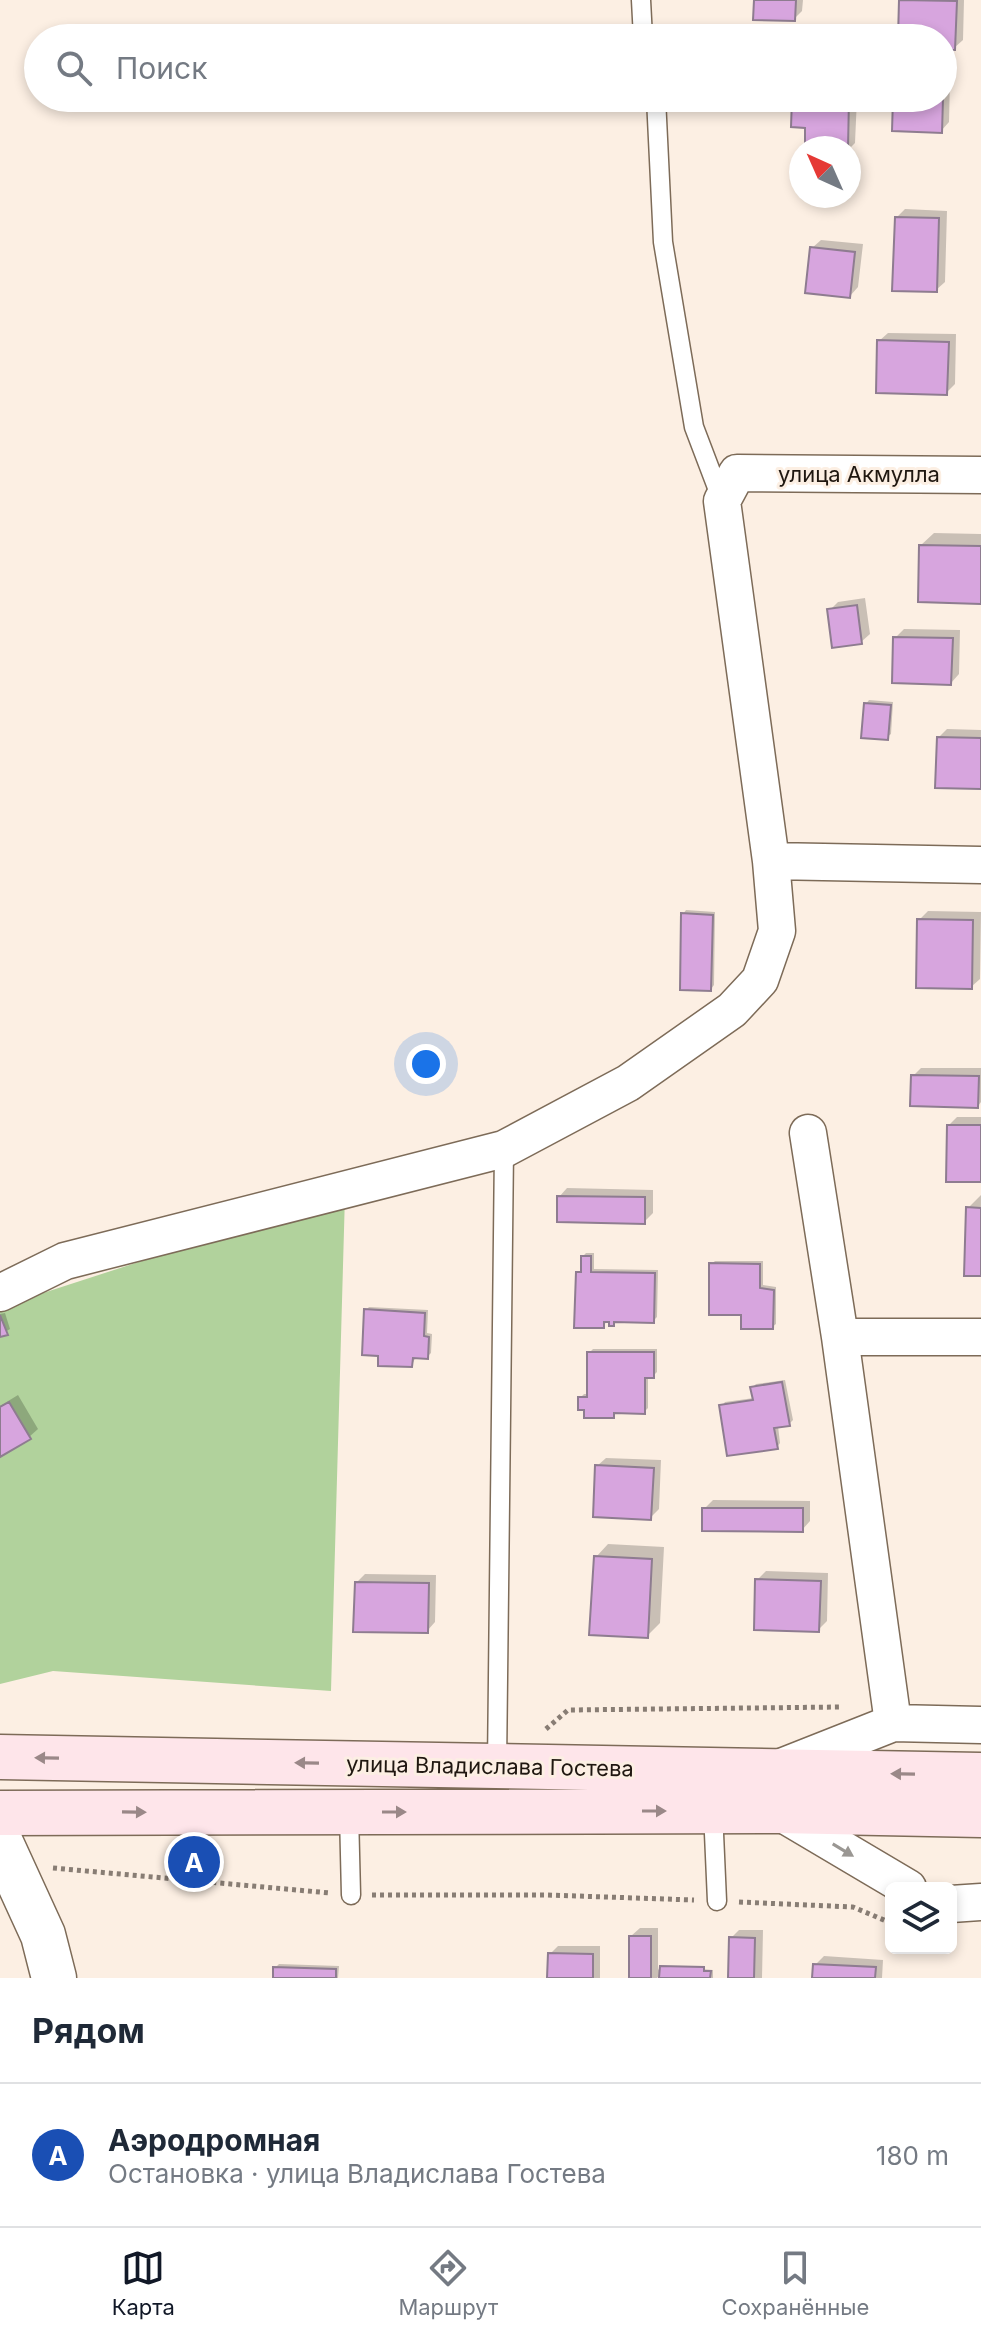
<!DOCTYPE html>
<html lang="ru">
<head>
<meta charset="utf-8">
<style>
	body { margin:0; font-family:Inter,sans-serif; background:#f2f2f3; color:#1f2937 }
	.controls { position:absolute; right:24px; bottom:24px; display:grid; overflow:hidden; border-radius:12px; box-shadow:0 4px 12px #0003 }
	.controls button { width:72px; height:72px; display:grid; place-items:center; padding:0; border:0; border-bottom:2px solid #e0e1e3; background:#fff; color:#1f2937; font:40px sans-serif }
	.compass { position:absolute; left:789px; top:136px; width:72px; height:72px; border-radius:50%; background:#fff; box-shadow:0 4px 12px #0003; rotate:315deg }
	.you { position:absolute; left:426px; top:1064px; width:28px; height:28px; margin:-20px; border:6px solid #fff; border-radius:50%; background:#1a73e8; box-shadow:0 0 0 12px #1a73e833 }
	.badge { display:grid; place-items:center; width:52px; height:52px; border-radius:50%; background:#111827; color:#fff; font-size:26px; font-weight:700 }
	.pin { position:absolute; translate:-50% -50%; border:4px solid #fff; box-shadow:0 2px 8px #0006 }
	.list { margin:0; padding:0; list-style:none }
	h2 { display:flex; justify-content:space-between; align-items:center; height:104px; margin:0; padding:0 32px; font-size:34px }
	h2 small { font-size:26px; font-weight:400; color:#747a83 }
	.list li { display:grid; grid-template-columns:52px 1fr auto; gap:24px; align-items:center; box-sizing:border-box; height:144px; padding:0 32px; border-top:2px solid #e0e1e3 }
	.list b { display:block; font-size:30px; white-space:nowrap }
	.list p { margin:0; font-size:26px; white-space:nowrap; color:#747a83 }
	.list em { font-size:26px; font-style:normal; color:#747a83 }
	.icon { flex:none; width:44px; height:44px; fill:none; stroke:currentColor; stroke-width:2; stroke-linecap:round; stroke-linejoin:round }
	.map { position:relative; flex:none; width:981px; height:1978px; overflow:hidden }
	.search { position:absolute; background:#fff; box-shadow:0 4px 12px #0003; left:24px; right:24px; top:24px; height:88px; display:flex; align-items:center; gap:20px; box-sizing:border-box; padding:0 28px; border-radius:44px; color:#747a83; font-size:30px }
	.sheet { height:248px; background:#fff }
	nav { display:flex; justify-content:space-around; align-items:center; box-sizing:border-box; height:112px; border-top:2px solid #e0e1e3; background:#fff; font-size:22px; color:#747a83 }
	nav a { display:grid; justify-items:center; gap:4px }
	nav .on { color:#111827 }
	.map>svg:first-child { display:block }
	.green { fill:#b1d29c }
	.shadow { fill:#0003 }
	.building { fill:#d7a5de; stroke:#8e7c90; stroke-width:2 }
	.lines { fill:none; stroke-linecap:round; stroke-linejoin:round }
	.service-casing { stroke:#7d6b58; stroke-width:21 }
	.minor-casing { stroke:#7d6b58; stroke-width:39 }
	.tertiary-casing { stroke:#7d6b58; stroke-width:47 }
	.secondary-casing { stroke:#7d6b58; stroke-width:47 }
	.path { stroke:#887d74; stroke-width:5; stroke-dasharray:4 4; stroke-linecap:butt }
	.service { stroke:#fff; stroke-width:18 }
	.minor { stroke:#fff; stroke-width:36 }
	.tertiary { stroke:#fff; stroke-width:44 }
	.secondary { stroke:#fee5ea; stroke-width:44 }
	.oneway { fill:#9a8888 }
	.oneway2 { fill:#9a9793 }
	.labels { text-anchor:middle; dominant-baseline:central; stroke-width:6; stroke-linejoin:round; paint-order:stroke }
	.street-label { font-size:22px; fill:#1f1710; stroke:#fcefe3 }
</style>
</head>
<body>
<div class="map">
<svg width="981" height="1978" viewBox="0 0 981 1978">
	<rect width="100%" height="100%" fill="#fcefe3"/>
	<path class="green" d="M345,1195l-14,496 -278,-20 -53,13v-377z"/>
	<path class="shadow" d="M756,0h47l-1,11 -8,8z
		M901,0h63l-1,40 -9,8h-11v-10h-43z
		M943,78h7l-1,44 -8,9 -46,-33h48z
		M794,98h63l-2,45 -6,6 -42,-1v-22z
		M905,209l42,2 -2,71 -9,8 -40,-72z
		M821,240l42,4 -5,43 -8,9 -38,-48z
		M888,333l68,1 -1,50 -9,9 -67,-52z
		M934,533l47,1v68l-60,-57z
		M865,598l5,36 -9,8 -31,-32 8,-8z
		M904,629l56,1 -1,44 -8,9 -56,-45z
		M869,700l24,2 -2,32 -4,3 -21,-33z
		M947,729l34,1v57l-42,-50z
		M686,910l29,2 -1,73 -3,4 -28,-75z
		M928,911l53,1 -1,67 -9,8 -52,-67z
		M921,1068h60v34l-3,4 -65,-30z
		M957,1117h24v63l-32,-55z
		M567,1188l86,2v23l-9,9 -85,-25z
		M981,1195v79l-13,-66z
		M586,1253h8v16l64,1 -1,47 -4,4 -36,-1 -3,4 -7,-4 -3,6 -26,-53 5,-5v-12z
		M715,1261h48v24l13,2v37l-4,3 -29,-13 -32,-50z
		M369,1307l59,3 -1,23 5,1 -1,19 -4,4 -11,-1 -4,9 -32,-11 -14,-44z
		M5,1313l5,16 -10,6v-21z
		M593,1349h64v23l-4,4h-5v32l-4,4 -26,-1 -5,5 -33,-18 4,-4h5v-41z
		M785,1380l8,40 -4,4 -11,2 2,17 -3,4 -55,-41 3,-4 29,-4 -2,-10 4,-4z
		M18,1395l20,34 -9,8 -29,18v-49z
		M606,1458l55,2 -2,49 -9,9 -53,-52z
		M713,1500l97,1v20l-8,9 -98,-21z
		M608,1544l56,3 -4,76 -13,13 -51,-79z
		M766,1571l62,2 -1,48 -9,9 -61,-50z
		M365,1574l71,1 -1,47 -8,9 -71,-48z
		M640,1928h18v42l4,-4 51,4v8h-52v-4l-4,4h-26v-42z
		M739,1930h24l-1,48h-32l1,-40z
		M558,1946h42v32h-51l1,-24z
		M824,1956l59,4 -1,18h-68l1,-13z
		M279,1964l60,2 -1,12h-63v-10z"/>
	<path class="building" d="M754,0h42l-1,21 -42,-1z
		M899,0l58,1 -2,49h-12v-12h-45z
		M792,98h57l-1,50h-43v-20l-14,-1z
		M893,98h50l-1,35 -50,-2z
		M895,217l44,1 -2,74 -45,-1z
		M810,247l45,5 -5,46 -45,-5z
		M877,340l72,2 -2,53 -71,-2z
		M919,545l62,1v58l-63,-2z
		M857,605l5,39 -30,4 -5,-39z
		M893,637l60,1 -2,47 -59,-2z
		M864,703l27,2 -3,35 -27,-2z
		M937,737l44,1v51l-46,-1z
		M681,913l32,2 -2,76 -31,-1z
		M917,919l56,1 -1,69 -56,-1z
		M911,1075l68,1 -1,32 -68,-2z
		M947,1125h34v57h-35z
		M557,1196l88,1v27l-88,-2z
		M966,1207l15,1v68h-17z
		M581,1256h10v16l64,1 -1,50 -40,-1v4h-5v-4h-5v6h-30l2,-56h5z
		M709,1263l51,1v24l14,2 -1,39h-32v-14h-32z
		M364,1309l61,4 -1,23 5,1 -1,22 -15,-1 -1,9 -34,-1v-10l-16,-1z
		M0,1315l8,20 -8,2z
		M587,1352h67v26h-9v36l-31,-1v5h-30v-8h-6v-13h9z
		M782,1382l8,44 -16,2 4,21 -51,7 -8,-51 34,-5 -3,-13z
		M9,1402l22,37 -31,18v-50z
		M595,1465l59,3 -3,52 -58,-3z
		M702,1508h101v24l-101,-1z
		M594,1556l58,3 -4,79 -59,-3z
		M755,1579l66,2 -2,51 -65,-2z
		M355,1582l74,1 -1,50 -75,-1z
		M629,1936h22v42h-22z
		M729,1937l26,1 -1,40h-26z
		M548,1953l45,1v24h-46z
		M813,1964l63,3 -1,11h-63z
		M660,1966l44,1v4h7l-1,7h-51z
		M273,1967l63,2v9h-63z"/>
	<g class="lines">
		<defs>
			<path id="service" d="M641,0l2,38
				M656,98l7,144 31,185 27,71
				M497,1766l7,-617
				M713,1811l4,90
				M349,1813l2,82"/>
			<path id="minor" d="M771,861l210,4
				M808,1133l32,204 53,386
				M0,1293l65,-32 439,-112 124,-66 104,-73 28,-30 17,-49 -6,-70 -49,-360 15,-28 244,2
				M840,1337h141
				M779,1768l114,-45 88,2
				M778,1811l130,77
				M951,1904l30,-2"/>
			<path id="tertiary" d="M0,1841l43,94 11,43"/>
			<path id="secondary" d="M0,1757l981,18
				M0,1813l778,-2 203,4"/>
		</defs>
		<use href="#service" class="service-casing"/>
		<use href="#minor" class="minor-casing"/>
		<use href="#tertiary" class="tertiary-casing"/>
		<use href="#secondary" class="secondary-casing"/>
		<path class="path" d="M546,1729l22,-19 273,-3
			M53,1868l277,25
			M372,1895h175l147,5
			M739,1902l114,5 38,16"/>
		<use href="#service" class="service"/>
		<use href="#minor" class="minor"/>
		<use href="#tertiary" class="tertiary"/>
		<use href="#secondary" class="secondary"/>
	</g>
	<defs><path id="oneway-solid" d="M-6-.8H1V-3.2L6.5 0L1 3.2V.8H-6Z" transform="scale(2)"/></defs>
	<g class="oneway">
		<use href="#oneway-solid" transform="translate(47 1758) rotate(-179)"/>
		<use href="#oneway-solid" transform="translate(307 1763) rotate(-179)"/>
		<use href="#oneway-solid" transform="translate(903 1774) rotate(-179)"/>
		<use href="#oneway-solid" transform="translate(654 1811)"/>
		<use href="#oneway-solid" transform="translate(134 1812) rotate(1)"/>
		<use href="#oneway-solid" transform="translate(394 1812)"/>
	</g>
	<use class="oneway2" href="#oneway-solid" transform="translate(843 1850) rotate(31)"/>
	<g class="labels">
		<g class="street-label">
			<text x="859" y="474">улица Акмулла</text>
			<text transform="translate(490 1766) rotate(1)">улица Владислава Гостева</text>
		</g>
	</g>
</svg>
<div class="controls">
<button><svg class="icon" aria-label="layers" viewBox="0 0 24 24"><path d="M12 4l9 5-9 5-9-5zM3 14l9 5 9-5"/></svg></button>
</div>
<svg class="compass" viewBox="-18 -18 36 36"><path d="M0-13l5 13h-10z" fill="#e53935"/><path d="M0 13l5-13h-10z" fill="#747a83"/></svg>
<div class="you"></div>
<div class="pin badge" style="left:194px;top:1862px;background:#1a4fb4">A</div>
<div class="search"><svg class="icon" aria-label="search" viewBox="0 0 24 24"><circle cx="10" cy="10" r="6"/><path d="M15 15l6 6"/></svg>Поиск</div>
</div>
<section class="sheet">
<h2>Рядом<small></small></h2>
<ul class="list">
<li><span class="badge" style="background:#1a4fb4">A</span><div><b>Аэродромная</b><p>Остановка · улица Владислава Гостева</p></div><em>180 m</em></li>
</ul>
</section>
<nav>
<a class="on"><svg class="icon" aria-label="map" viewBox="0 0 24 24"><path d="M3 6l6-2 6 2 6-2v14l-6 2-6-2-6 2zM9 4v14M15 6v14"/></svg>Карта</a>
<a><svg class="icon" aria-label="directions" viewBox="0 0 24 24"><path d="M12 3l9 9-9 9-9-9zM9 14v-3h6M13 9l2 2-2 2"/></svg>Маршрут</a>
<a><svg class="icon" aria-label="saved" viewBox="0 0 24 24"><path d="M7 4h10v16l-5-4-5 4z"/></svg>Сохранённые</a>
</nav>
</body>
</html>
